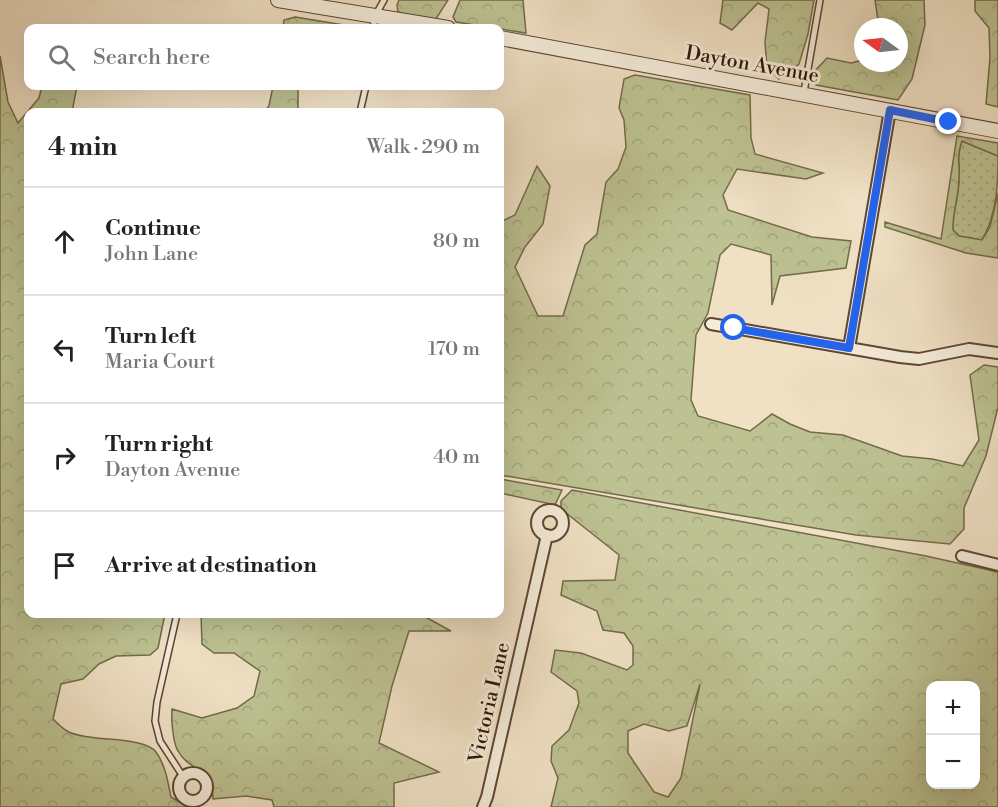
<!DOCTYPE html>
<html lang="en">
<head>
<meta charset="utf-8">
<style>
	body { margin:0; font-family:"Libre Bodoni",serif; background:#f2f2f2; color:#222 }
	.controls { position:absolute; right:18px; bottom:18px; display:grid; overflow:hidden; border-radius:12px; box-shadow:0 6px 24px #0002 }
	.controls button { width:54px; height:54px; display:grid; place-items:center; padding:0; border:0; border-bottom:2px solid #e0e0e0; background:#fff; color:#222; font:30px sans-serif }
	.compass { position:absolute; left:854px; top:18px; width:54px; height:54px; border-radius:50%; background:#fff; box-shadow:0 6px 24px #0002; rotate:285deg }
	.stop { position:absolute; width:18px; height:18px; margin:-14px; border:4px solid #2563eb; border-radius:50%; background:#fff }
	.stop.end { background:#2563eb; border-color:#fff; box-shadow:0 2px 6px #0008 }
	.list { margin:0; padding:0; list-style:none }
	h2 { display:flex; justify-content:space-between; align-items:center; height:78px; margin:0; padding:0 24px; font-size:26px }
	h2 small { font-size:20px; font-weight:400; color:#767676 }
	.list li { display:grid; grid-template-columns:39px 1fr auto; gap:18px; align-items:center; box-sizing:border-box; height:108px; padding:0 24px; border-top:2px solid #e0e0e0 }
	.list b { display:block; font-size:22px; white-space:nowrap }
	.list p { margin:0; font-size:20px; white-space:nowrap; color:#767676 }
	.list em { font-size:20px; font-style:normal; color:#767676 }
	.icon { flex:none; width:33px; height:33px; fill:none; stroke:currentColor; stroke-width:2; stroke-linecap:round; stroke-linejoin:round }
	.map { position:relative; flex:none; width:998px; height:807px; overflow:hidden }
	.search { position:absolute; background:#fff; box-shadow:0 6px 24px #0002; left:24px; top:24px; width:480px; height:66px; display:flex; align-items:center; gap:15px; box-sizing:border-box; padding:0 21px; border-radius:12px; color:#767676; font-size:22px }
	.panel { position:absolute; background:#fff; box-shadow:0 6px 24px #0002; left:24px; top:108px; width:480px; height:510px; border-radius:12px }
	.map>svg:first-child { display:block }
	.grass { fill:url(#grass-dots); stroke:#746a4b; stroke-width:1.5 }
	.forest { fill:url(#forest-crowns); stroke:#746a4b; stroke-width:1.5; fill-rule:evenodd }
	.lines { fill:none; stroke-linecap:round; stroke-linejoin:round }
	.service-casing { stroke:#5d4634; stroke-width:8 }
	.minor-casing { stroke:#5d4634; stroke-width:14 }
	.tertiary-casing { stroke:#5d4634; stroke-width:16 }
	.service { stroke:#f5ecd9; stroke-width:5 }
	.minor { stroke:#f5ecd9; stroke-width:10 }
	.tertiary { stroke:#f5ecd9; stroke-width:14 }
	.route { stroke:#2563eb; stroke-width:8 }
	.labels { text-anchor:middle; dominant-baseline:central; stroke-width:6; stroke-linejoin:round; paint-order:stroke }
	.street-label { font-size:20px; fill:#2c1304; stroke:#f5ecd9 }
</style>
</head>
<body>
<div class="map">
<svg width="998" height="807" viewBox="0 0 998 807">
	<defs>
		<pattern id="grass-dots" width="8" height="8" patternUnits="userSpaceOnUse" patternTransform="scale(1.5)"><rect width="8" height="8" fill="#bdc292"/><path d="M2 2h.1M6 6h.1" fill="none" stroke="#a3a67c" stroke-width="1.8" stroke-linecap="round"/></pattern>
		<pattern id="forest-crowns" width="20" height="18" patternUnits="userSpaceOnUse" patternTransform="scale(1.5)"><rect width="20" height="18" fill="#bdc292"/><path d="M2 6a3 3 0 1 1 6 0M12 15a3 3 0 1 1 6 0" fill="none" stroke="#a3a67c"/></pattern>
	</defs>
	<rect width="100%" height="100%" fill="#f0e1c5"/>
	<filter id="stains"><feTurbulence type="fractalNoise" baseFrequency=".00333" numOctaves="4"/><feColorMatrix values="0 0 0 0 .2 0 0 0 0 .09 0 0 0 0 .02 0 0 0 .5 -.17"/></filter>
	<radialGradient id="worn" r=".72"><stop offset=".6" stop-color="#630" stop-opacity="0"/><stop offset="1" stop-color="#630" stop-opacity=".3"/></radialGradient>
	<path class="grass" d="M962,141l36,15c0,29 -1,58 -16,84l-23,-4 -6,-6c-1,-17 6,-34 6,-52 1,-16 -3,-20 3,-37z"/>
	<path class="forest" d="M399,0h49l-14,22 -36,-10 -1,-7z
		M460,0h63l3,33 -70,-11 -3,-5z
		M723,0h91l-6,34 -9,30 -20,15 -12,-10 -2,-27 4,-33 -11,-6 -26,27 -12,-7z
		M875,0h49l1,25 -13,54 -14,21 -82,-15 -4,-11 15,-16 24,5 12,-3v3h36v-36h-20z
		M975,0h23v107l-12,-3 4,-46 -1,-30 -14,-17z
		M295,17l61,10 1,1h-74l1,-8z
		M0,56l8,46 10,21 21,-25 3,-12h35l-5,26h-44v502h137l-7,34 -8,7 -34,1 -17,8 -16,15 -22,5 -8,35c4,4 9,9 14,12 21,12 76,4 89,21 9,12 12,30 15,45l16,10h-187z
		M635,75l115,20 1,43 4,16 68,19 -17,6 -69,-10 -14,26 5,15 84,27 39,4 -5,27 -66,8 -8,29 -1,-50 -40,-11 -11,11 -12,58 -12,22 -5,65 7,16 52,15 22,-17 18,10 20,8 33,3 59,21 30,3 31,7 16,-26 -9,-65 14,-10 14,2v40l-12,49 -22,52v21l-14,15 -94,-9 -356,-60v-253l15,-7 22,-49 13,20 -7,38 -18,23 -10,20 23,49h25l22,-71 12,-11 9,-52 12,-13 8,-22 -2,-27 -5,-12 5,-29z
		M273,86h25v25l2,1h-36l5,-6z
		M957,136l41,7v13l-36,-15c-6,17 -2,22 -3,38 0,17 -7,34 -6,51l6,6 23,4 8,-13 8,-34v65l-32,-5 -81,-26v-5l56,17z
		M500,479l62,11 -7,15 -55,-12z
		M572,490l354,66 72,16v235h-447l7,-29 -7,-17 1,-15 17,-16 10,-27 -2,-12 -26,-19 4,-22 26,3 46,17 6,-5v-19l-9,-13 -21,-3 -6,-19 -36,-16 2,-14 52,-1 4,-25 -58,-46v-8zM700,684l-19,94 -13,19 -14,-5 -26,-39v-22l16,-7 25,7 18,-5zM930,686h46v98h-46z
		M201,614h219l31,17h-42l-17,55 -13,57 60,29 -45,11v24h-120l-2,-7 -26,-4 -33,3c-1,-35 -22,-25 -35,-48 -5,-8 -7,-32 -6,-42l30,9 35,-10 17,-12 6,-25 -26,-18h-20l-12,-9z"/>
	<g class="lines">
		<defs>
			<path id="service" d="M373,28l2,-12 9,-16
				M804,92l16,-92
				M360,112l6,-26
				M177,614l-20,88 -2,19 5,20 24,37"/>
			<path id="minor" d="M711,324l189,33 19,2 50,-10 29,4
				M849,348l41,-238
				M537 523a13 13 0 1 1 26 0a13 13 0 1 1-26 0Z
				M962,556l36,9
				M179 787a14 14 0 1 1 28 0a14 14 0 1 1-28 0Z
				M483,807l4,-10 60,-262"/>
			<path id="tertiary" d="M278,0l170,28
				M500,38l498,93"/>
		</defs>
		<use href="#service" class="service-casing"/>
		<use href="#minor" class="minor-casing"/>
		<use href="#tertiary" class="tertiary-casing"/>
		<use href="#service" class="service"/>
		<use href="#minor" class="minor"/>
		<use href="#tertiary" class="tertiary"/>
	</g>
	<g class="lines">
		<path class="route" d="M734,328l115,20 41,-238 59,12"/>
	</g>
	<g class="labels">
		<g class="street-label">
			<text transform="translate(752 65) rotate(10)">Dayton Avenue</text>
			<text transform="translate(490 703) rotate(-77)">Victoria Lane</text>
		</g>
	</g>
	<rect width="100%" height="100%" filter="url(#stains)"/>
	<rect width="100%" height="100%" fill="url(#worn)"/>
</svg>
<div class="controls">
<button>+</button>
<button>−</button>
</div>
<svg class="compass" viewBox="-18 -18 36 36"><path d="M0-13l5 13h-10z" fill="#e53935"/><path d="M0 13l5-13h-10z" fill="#767676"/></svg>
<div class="stop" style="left:734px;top:328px"></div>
<div class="stop end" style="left:949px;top:122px"></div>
<div class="search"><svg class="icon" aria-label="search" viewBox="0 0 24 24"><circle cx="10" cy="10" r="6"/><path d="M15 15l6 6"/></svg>Search here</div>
<section class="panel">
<h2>4 min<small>Walk · 290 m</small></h2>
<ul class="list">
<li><svg class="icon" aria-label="ahead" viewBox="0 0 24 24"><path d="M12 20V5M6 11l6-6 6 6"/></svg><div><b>Continue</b><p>John Lane</p></div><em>80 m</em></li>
<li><svg class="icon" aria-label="left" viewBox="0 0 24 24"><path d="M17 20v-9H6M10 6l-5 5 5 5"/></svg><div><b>Turn left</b><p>Maria Court</p></div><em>170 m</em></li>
<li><svg class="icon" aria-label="right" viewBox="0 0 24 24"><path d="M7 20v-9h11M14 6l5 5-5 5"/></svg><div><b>Turn right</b><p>Dayton Avenue</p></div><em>40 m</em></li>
<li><svg class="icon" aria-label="arrive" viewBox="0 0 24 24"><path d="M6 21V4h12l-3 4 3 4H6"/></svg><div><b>Arrive at destination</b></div></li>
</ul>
</section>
</div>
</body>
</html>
